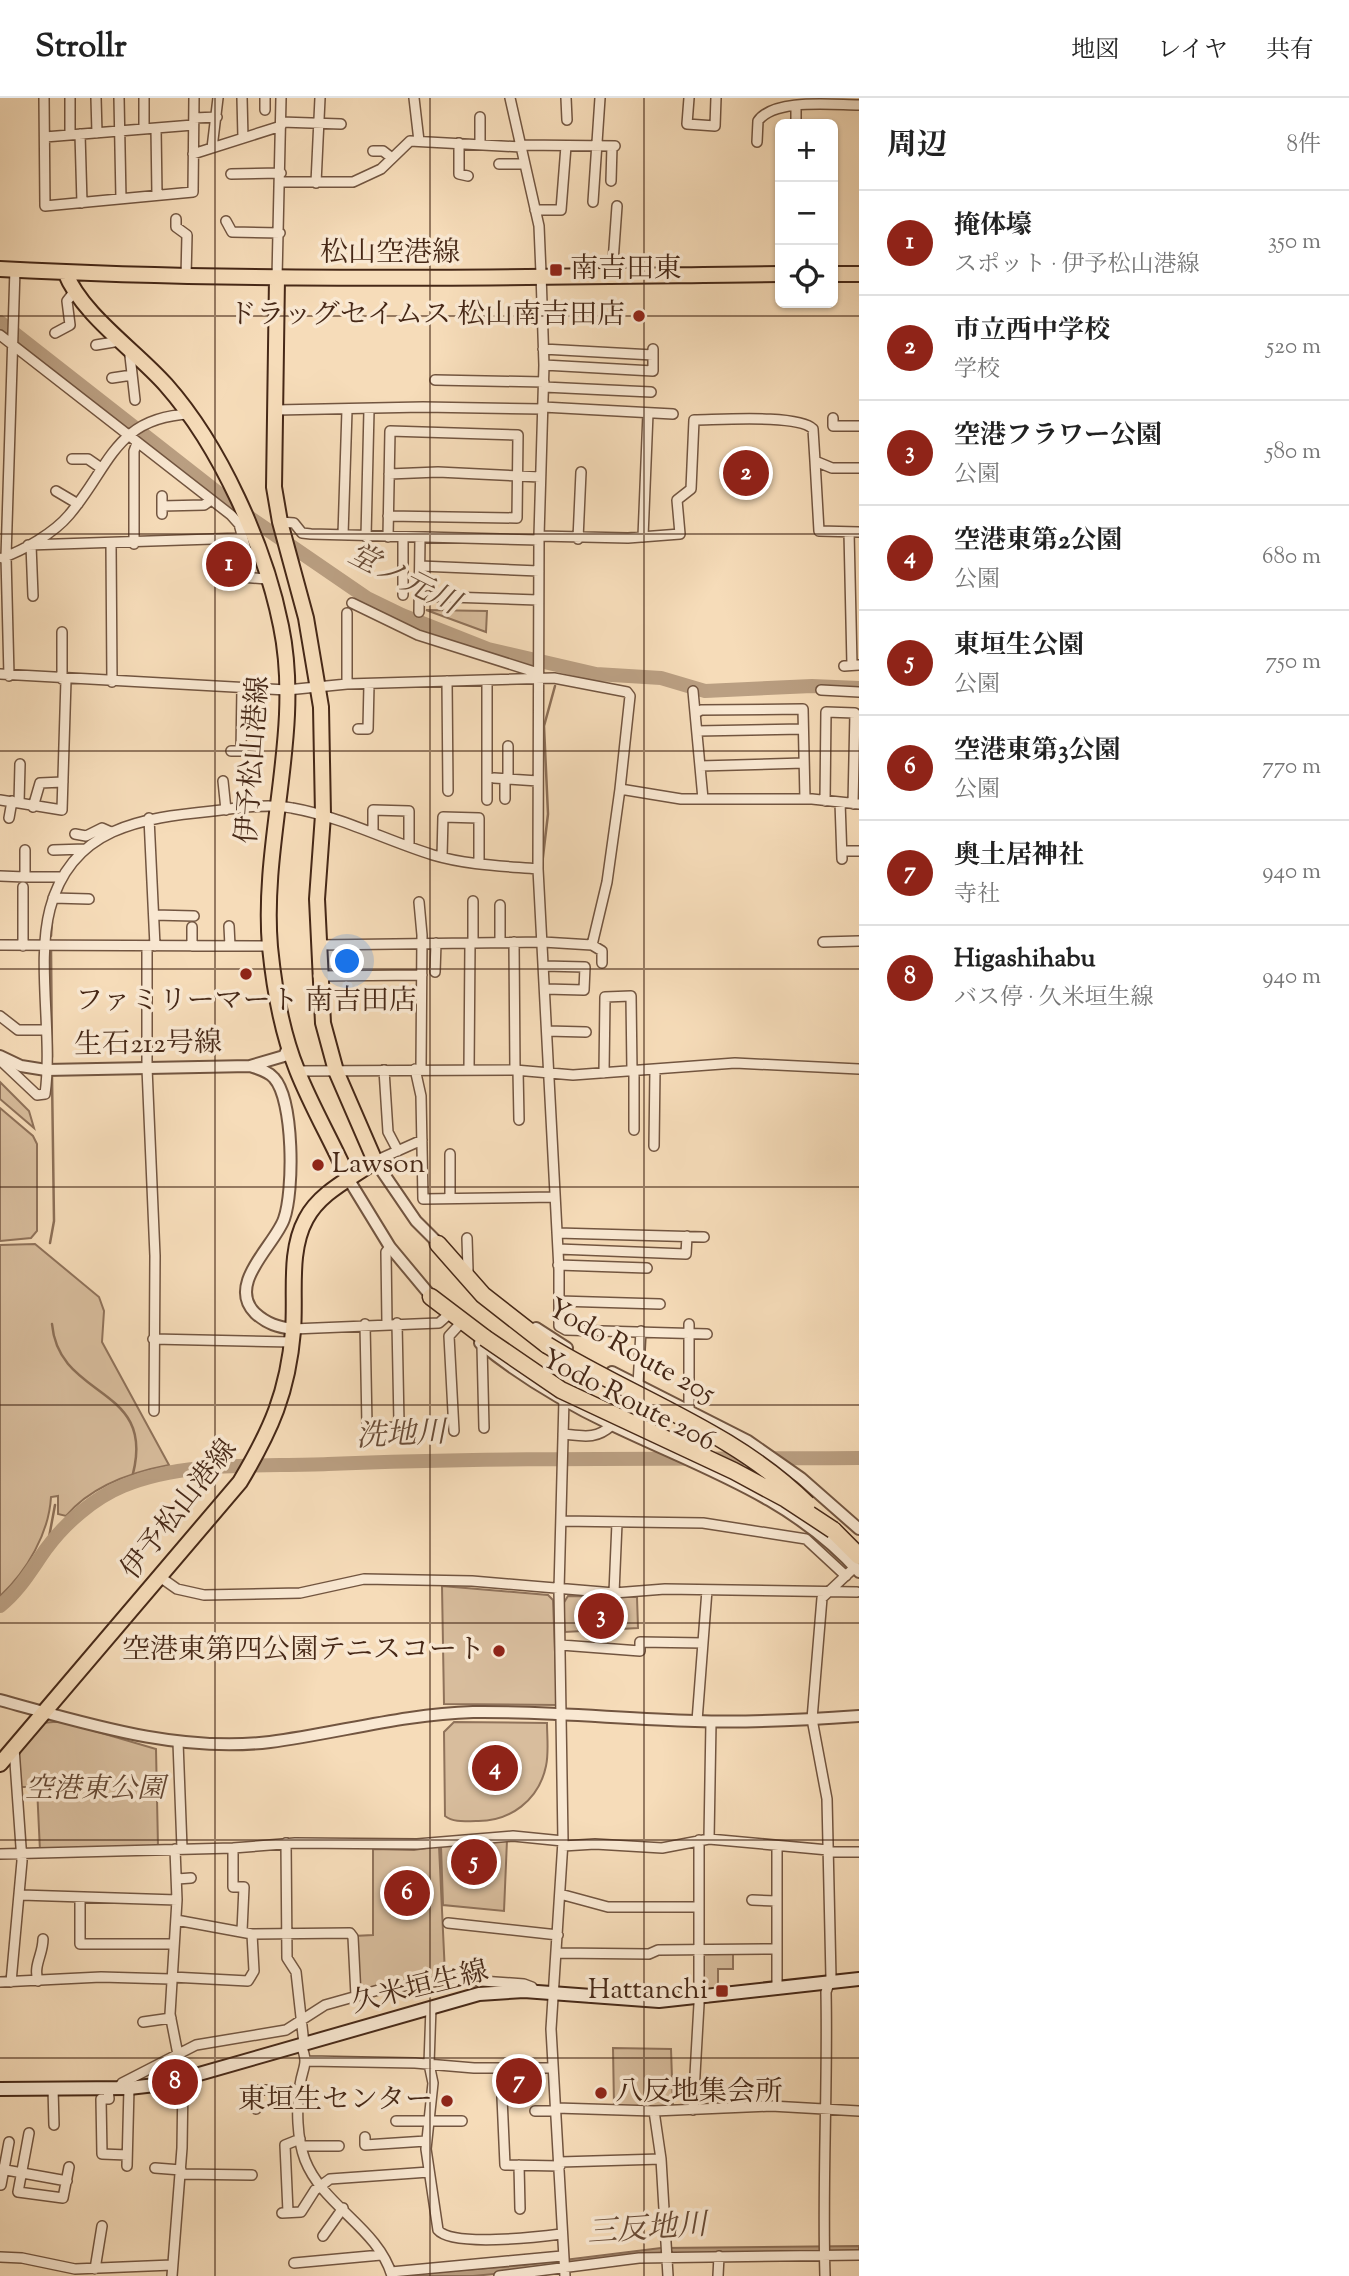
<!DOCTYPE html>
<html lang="ja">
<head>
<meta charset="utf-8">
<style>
	body { margin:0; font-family:"Sorts Mill Goudy","Noto Serif JP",serif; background:#f2f2f2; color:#222 }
	.controls { position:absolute; right:21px; top:21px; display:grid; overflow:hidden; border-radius:10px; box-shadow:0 2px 5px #0004 }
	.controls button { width:63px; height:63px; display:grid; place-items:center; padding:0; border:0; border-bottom:2px solid #e0e0e0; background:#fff; color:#222; font:35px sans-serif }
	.you { position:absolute; left:348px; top:864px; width:24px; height:24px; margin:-18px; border:5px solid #fff; border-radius:50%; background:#1a73e8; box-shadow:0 0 0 10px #1a73e833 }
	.badge { display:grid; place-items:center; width:46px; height:46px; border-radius:50%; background:#8f2418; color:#fff; font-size:23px; font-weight:700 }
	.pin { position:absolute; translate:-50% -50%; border:4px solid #fff; box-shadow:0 2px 7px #0006 }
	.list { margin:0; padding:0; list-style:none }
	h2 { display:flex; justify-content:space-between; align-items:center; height:91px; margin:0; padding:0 28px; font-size:30px }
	h2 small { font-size:23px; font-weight:400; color:#767676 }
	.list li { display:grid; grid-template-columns:46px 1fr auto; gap:21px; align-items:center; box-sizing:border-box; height:105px; padding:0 28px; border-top:2px solid #e0e0e0 }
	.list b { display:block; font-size:26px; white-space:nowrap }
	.list p { margin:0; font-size:23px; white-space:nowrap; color:#767676 }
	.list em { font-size:23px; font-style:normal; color:#767676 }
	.icon { flex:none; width:38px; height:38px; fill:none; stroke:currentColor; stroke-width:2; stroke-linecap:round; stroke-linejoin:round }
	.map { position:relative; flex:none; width:859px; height:2178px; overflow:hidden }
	header { display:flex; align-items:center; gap:42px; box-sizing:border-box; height:98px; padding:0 35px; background:#fff; border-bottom:2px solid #e0e0e0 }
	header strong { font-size:33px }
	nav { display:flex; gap:38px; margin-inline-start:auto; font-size:24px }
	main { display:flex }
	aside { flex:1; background:#fff }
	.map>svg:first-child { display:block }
	.green { fill:#d8bd9d; stroke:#8f725a; stroke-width:2 }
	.water { fill:#ba9f82; stroke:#8c6f57; stroke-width:2 }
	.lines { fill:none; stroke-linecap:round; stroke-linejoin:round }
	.stream { stroke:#8c6f57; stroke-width:2.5 }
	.river { stroke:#ba9f82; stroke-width:14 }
	.minor-casing { stroke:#725540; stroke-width:12 }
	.tertiary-casing { stroke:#725540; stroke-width:14 }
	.secondary-casing { stroke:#462817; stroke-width:16 }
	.primary-casing { stroke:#462817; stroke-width:18 }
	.motorway-casing { stroke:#462817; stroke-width:19 }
	.minor { stroke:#f9e8d2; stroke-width:9 }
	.tertiary { stroke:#f9e8d2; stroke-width:10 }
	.secondary { stroke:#f9e8d2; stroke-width:12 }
	.primary { stroke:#f6dcb9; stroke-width:14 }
	.motorway { stroke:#f6dcb9; stroke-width:16 }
	.motorway-bridge-casing { stroke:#462817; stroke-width:19; stroke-linecap:butt }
	.motorway-bridge { stroke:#f6dcb9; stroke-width:16 }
	.grid { fill:none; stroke:#462817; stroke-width:2; stroke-opacity:0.55 }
	.poi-dot { fill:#8f2418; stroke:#f9e8d2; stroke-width:2.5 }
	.labels { text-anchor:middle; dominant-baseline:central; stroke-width:7; stroke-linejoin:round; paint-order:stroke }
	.street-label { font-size:28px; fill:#462817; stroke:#f9e8d2 }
	.poi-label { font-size:28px; fill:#462817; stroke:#f9e8d2; text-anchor:end }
	.park-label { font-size:28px; font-style:italic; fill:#634632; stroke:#f9e8d2 }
	.water-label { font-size:30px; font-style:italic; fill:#694c37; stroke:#f9e8d2 }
</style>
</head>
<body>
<header>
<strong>Strollr</strong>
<nav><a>地図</a><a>レイヤ</a><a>共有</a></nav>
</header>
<main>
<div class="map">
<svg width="859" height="2178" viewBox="0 0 859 2178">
	<rect width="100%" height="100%" fill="#f6dcb9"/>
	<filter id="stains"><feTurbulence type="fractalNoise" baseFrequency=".00286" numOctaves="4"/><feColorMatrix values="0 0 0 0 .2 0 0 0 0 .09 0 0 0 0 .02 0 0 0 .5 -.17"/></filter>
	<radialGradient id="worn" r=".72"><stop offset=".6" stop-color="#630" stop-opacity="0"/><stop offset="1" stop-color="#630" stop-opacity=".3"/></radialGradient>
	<path class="green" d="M426,512l61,1 -1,21z
		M0,984l29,29 5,17 -34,-29z
		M0,1010l33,28 4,8v87l-6,7 -31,3z
		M35,1146l64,53 5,14 -2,31 67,123c-37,7 -78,21 -103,51l-8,-2v-18l-7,1c-2,36 -24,74 -51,99v-351z
		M442,1488l106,9 5,5 4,105 -113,-1z
		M568,1498l69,1 1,31 -73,4 -2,-28z
		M53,1624h11l92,27 2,98 -118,4 -3,-64h-16l-5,-32 26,-32z
		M454,1624l93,1c0,13 2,30 -1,43 -7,34 -36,56 -70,55 -10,0 -22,2 -31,-5l-1,-84z
		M507,1742l-3,71 -61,-6 -2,-59z
		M439,1748l6,128 -87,19 -4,-57 19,-1v-86l41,1z
		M733,1853v18h-15v23h-19l1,-40z
		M613,1950l58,1 2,59 -59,-2z"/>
	<path class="water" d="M859,2148v6l-140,1 -246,23h-86l137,-11 137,-17z"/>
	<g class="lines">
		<path class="stream" d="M251,713h18
			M542,767l6,-51 -4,-88 11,-40
			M51,838l1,-14
			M51,852l1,107
			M50,1145l4,-22 -2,-144
			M52,1226c7,79 111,59 78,160
			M47,1450l8,-43"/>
		<path class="river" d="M0,224l249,195 118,81 35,17 86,34 108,25 65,4 44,13 107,-5 47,2
			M0,1508c20,-16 31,-36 46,-57 19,-26 48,-51 77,-63 63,-26 139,-19 205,-22 177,-7 354,-5 531,-6"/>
		<defs>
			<path id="minor" d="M44,0l1,108 148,-14 1,-94
				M70,0v37
				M96,0l1,35
				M119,0l2,101
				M144,0v31
				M242,0l1,40
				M265,0v12
				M414,0l5,43
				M510,0l29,128 2,47 3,92 -5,171 -1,333 21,401v56l7,4 141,4
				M566,0l1,22
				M689,0l-2,26 28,2 1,-28
				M796,9v17
				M480,19v27
				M194,20l23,-1
				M281,24l60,2
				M156,30l1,67
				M80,36l2,69
				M45,39l148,-12
				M757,44l1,-21c16,-23 75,-16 101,-16
				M459,45v31l9,2
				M520,47l95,1
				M212,50l6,-50
				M373,53h10l9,7
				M193,56l88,-28
				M499,66h26
				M231,76l50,-1
				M611,83l1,-35
				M281,84h72l28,-13 29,-28 111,6
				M316,85l4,-85
				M593,104l7,-104
				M535,112h26l5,-64
				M176,121v8l11,8 -1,42
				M226,123l6,11 48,1
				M612,178l5,-70
				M277,180l4,-180
				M55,235l15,-8 -3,-24 7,-9
				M0,237l231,180 8,9 8,29 13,5
				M96,247l18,-3 5,-5
				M543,251l110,6
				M134,254l-4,4 5,44
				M544,267l109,6v-22
				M112,280l20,-3
				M435,282l109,2
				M544,289l107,5
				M543,309l130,7
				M276,312l147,-3 119,2
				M833,320v8h26
				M72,361h16l13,9
				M815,363l4,70 40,1
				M389,376l49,-2 102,5
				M56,393l22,13
				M162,408l42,-1 7,-5
				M162,416v-18
				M280,424l14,1 8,10 9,1 228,6
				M849,434l3,133
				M343,437l4,-125
				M539,438l89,2 52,-4 -3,-34 14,-11 3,-69c24,0 104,-6 119,9l2,32 17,7h27
				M366,439l3,-127
				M388,439l2,-106 128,4 -1,83 -129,-2
				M403,439v58
				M643,439l5,-124
				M578,441l3,-67
				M111,446l1,138
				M134,446v-93l3,-8
				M28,447l215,-7
				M31,447l2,51
				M2,460c22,-8 52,-25 67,-43 41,-48 46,-98 121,-101
				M420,468l119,5
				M229,478l38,3
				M419,498l119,4
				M352,505l66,32 120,38
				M419,514l1,-74
				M844,568l15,-1
				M0,576l287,16 60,-6 207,-6 73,14 3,4 -10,93 61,10h131l47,5
				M9,578l-3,-119 9,-288
				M62,581v-47
				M487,582v120
				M447,583l1,110
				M347,586v-71
				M821,592l38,2
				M693,593l10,108
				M696,615l5,-3 102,-1 2,90
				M358,631h10l1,-45
				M697,633l106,-2
				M508,648v32
				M231,653h10l1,-63
				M700,668l104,-3
				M494,680l44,3
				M505,680v21
				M223,683l3,29
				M0,702l62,10 4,-130
				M825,703l1,-89 29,1 -2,91
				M840,704l2,57
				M19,705l1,-39
				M33,709l7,-24 23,-1
				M9,720l3,-17
				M149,720l6,128
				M373,734v-22l36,1v35
				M75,736l11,2 16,-8 9,4
				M25,752v27h38
				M53,752l33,-1
				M842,753h17
				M442,759l1,-40 36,1v46
				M0,778l25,1
				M53,800l36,1
				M473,803v42
				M419,804l3,33 -1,134
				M500,807v37
				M154,817l40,1
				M229,828l1,20
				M192,829v19
				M514,844l1,128
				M823,844l36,-1
				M0,847l270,1
				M318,847l225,-3 49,3 15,-63 13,-93
				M592,847l10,6v12
				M23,848v-59
				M147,848v122l8,188 -1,155
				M544,868l41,1 -1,23 -39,-1
				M435,874l1,-29
				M318,878l104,-1
				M0,918l18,14h28
				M547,933l39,1
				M0,962l37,35 8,-1c8,-57 -9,-132 5,-185 21,-82 92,-91 163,-98 25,-3 55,-8 79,-3 50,9 93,32 141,47 34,10 69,11 105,14
				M415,971l6,27 2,103 132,-2
				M384,972l4,62 10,19
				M469,972l1,-127
				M518,972l1,50
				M297,973l218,-1 58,5 162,-12 124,6
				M634,973v59
				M604,975l1,-76 26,-1 1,75
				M654,1048l1,-77
				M450,1056v43
				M375,1063l47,-21
				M557,1135l147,4
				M467,1140l1,32
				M558,1151l128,5 1,-18
				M558,1167l89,3
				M559,1203l101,3
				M387,1225l-1,-71 4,-5
				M365,1226l2,101 3,3 25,-1 4,-4 -2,-100
				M293,1231l146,-6 9,-8
				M153,1241l139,3
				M482,1248l2,82
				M638,1287l3,-54
				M564,1301l-5,191 4,251 -12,188 14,247
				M689,1312v-86
				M454,1333l-5,-95 10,-11
				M563,1336c20,2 33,6 49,-9
				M561,1423l142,2 103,16 40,37
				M160,1479l17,12 27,6 96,-2 64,-14 108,2 142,12 51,-4 192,3
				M614,1495l3,-70
				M561,1547l79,6v-9l63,1
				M697,1623l10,-131
				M178,1644l4,106
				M709,1741l2,-117
				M286,1745l1,115 9,14 8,72
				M563,1748l32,-2 67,4 47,-9 119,11
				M777,1749v142
				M233,1750v39h11l-2,44
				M831,1754h28
				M0,1756l233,-6 62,-5 122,1 96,-8 50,5
				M177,1781l14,-1
				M560,1796l48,13h91
				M21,1797l156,5
				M80,1801v45h93
				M752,1802l24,1
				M448,1825l110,12
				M252,1836l98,-1 3,4 3,59
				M557,1855l92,1 9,-4 118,-1
				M172,1879l76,4 6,-10 -2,-37 -76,-14
				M38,1883c-5,-16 5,-26 5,-42
				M0,1884l101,-5 69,2
				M11,1884l11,-121 -8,-113
				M431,1909l-2,57 4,19 -7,66 12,81c14,17 100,7 123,4
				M143,1924l28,-4
				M301,1947c8,20 2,20 -1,40 -4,23 -3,54 5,75 18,46 73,68 87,116
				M308,1963l107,2 59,5h79
				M53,1990l1,37
				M108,1990l1,11h-8l1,55 25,1
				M119,1990l3,-5 74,-38 90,-15 39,-25 57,-16 71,-10 71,5 8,3 3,5
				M502,1999l3,68 55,1
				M556,2010l98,3 7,48 7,117
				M256,2011v-19h43
				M693,2012l6,-106v-164
				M535,2013h21
				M654,2013l117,-5 88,5
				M396,2023h66
				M29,2035l-11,59 45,6 6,-31
				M365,2039v8l61,-4
				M301,2048h38
				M560,2064l101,-3
				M519,2067l1,44
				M127,2068l2,-78
				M155,2070l26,2
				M0,2071l67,12
				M181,2076l71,1
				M1,2087l8,-43
				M288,2114l-3,-67 15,-6
				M282,2115l19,-1 14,-22 15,-11 99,-7
				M323,2138l20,-28
				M0,2159l22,1 53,11 97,-4
				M294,2165l87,-8
				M95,2171l7,-43
				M391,2174l171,-16
				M172,2178l10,-128 1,-68 -13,-66 7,-114 -2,-51
				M499,2178l140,-18 220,-3
				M718,2178l1,-20
				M825,2178c-3,-95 3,-190 1,-284l5,-14 -4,-179 -15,-80 10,-121 33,-31"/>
			<path id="tertiary" d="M0,958l21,10 25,4 204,-4 34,-10 5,-11
				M250,968c9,3 18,5 24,12 20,22 20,113 10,141 -9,26 -58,65 -29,94 12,11 23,14 38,16
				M375,1063l41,60 26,26
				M349,1082l41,67 45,54
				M536,1230l31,20
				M480,1245c40,33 86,60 132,82 87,42 181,72 247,147
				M612,1274l136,69 53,37 58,51
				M614,1323l22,-33
				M0,1602c88,24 178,53 270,42 68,-9 134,-28 203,-30 74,-1 148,7 222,9 55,2 110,-1 164,-5"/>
			<path id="secondary" d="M0,1991l129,-1 35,-4 315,-90 45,-3 135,10 200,-22"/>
			<path id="primary" d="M0,171c260,14 520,8 780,5
				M65,174c17,43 70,78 101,113 54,61 99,161 115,241 22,106 -20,214 -11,321 4,40 12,86 27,123 15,38 36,73 52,110
				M833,176h26
				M0,1666l240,-282c31,-52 48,-90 53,-151 3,-36 -5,-79 13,-112 14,-27 46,-41 69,-58l-39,-90 -13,-48 -6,-124 6,-84 -2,-108 -15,-89 -26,-96 -6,-35 3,-209"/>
			<path id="motorway" d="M438,1146l45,51 64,50
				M431,1199l54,41
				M833,1432l26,26"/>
		</defs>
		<use href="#minor" class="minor-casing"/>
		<use href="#tertiary" class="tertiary-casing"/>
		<use href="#secondary" class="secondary-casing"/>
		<use href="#primary" class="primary-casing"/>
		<use href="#motorway" class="motorway-casing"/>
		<use href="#minor" class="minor"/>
		<use href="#tertiary" class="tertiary"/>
		<use href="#secondary" class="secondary"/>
		<use href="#primary" class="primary"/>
		<use href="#motorway" class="motorway"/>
		<defs>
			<path id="motorway-bridge" d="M485,1240l76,52 173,81 52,28 47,31
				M547,1247c86,53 188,87 260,159"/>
		</defs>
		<use href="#motorway-bridge" class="motorway-bridge-casing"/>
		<use href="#motorway-bridge" class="motorway-bridge"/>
	</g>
	<path class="grid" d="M215,0v2178M430,0v2178M644,0v2178M0,218h859M0,436h859M0,653h859M0,871h859M0,1089h859M0,1307h859M0,1525h859M0,1742h859M0,1960h859"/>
	<g class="poi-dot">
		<rect x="549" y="165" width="14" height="14" rx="3.5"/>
		<circle cx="639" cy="218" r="7"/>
		<circle cx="246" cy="876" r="7"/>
		<circle cx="318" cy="1067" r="7"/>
		<circle cx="499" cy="1553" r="7"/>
		<rect x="715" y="1886" width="14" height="14" rx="3.5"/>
		<circle cx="601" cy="1995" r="7"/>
		<circle cx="447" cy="2003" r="7"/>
	</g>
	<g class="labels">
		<g class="street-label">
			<text x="390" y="156">松山空港線</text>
			<text transform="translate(254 662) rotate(-86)">伊予松山港線</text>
			<text transform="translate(148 947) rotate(-1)">生石212号線</text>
			<text transform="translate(631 1254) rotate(29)">Yodo Route 205</text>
			<text transform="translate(628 1303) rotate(27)">Yodo Route 206</text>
			<text transform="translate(180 1412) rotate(-52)">伊予松山港線</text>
			<text transform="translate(420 1890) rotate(-14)">久米垣生線</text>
		</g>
		<g class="poi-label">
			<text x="570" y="172" text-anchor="start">南吉田東</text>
			<text x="625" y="218">ドラッグセイムス 松山南吉田店</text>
			<text x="246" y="904" text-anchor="middle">ファミリーマート 南吉田店</text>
			<text x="332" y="1067" text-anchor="start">Lawson</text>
			<text x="485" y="1553">空港東第四公園テニスコート</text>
			<text x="708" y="1893">Hattanchi</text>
			<text x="615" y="1995" text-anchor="start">八反地集会所</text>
			<text x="433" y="2003">東垣生センター</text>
		</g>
		<g class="park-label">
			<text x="95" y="1692">空港東公園</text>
		</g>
		<g class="water-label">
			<text transform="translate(403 482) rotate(27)">堂ノ元川</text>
			<text transform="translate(401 1338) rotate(-3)">洗地川</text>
			<text transform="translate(647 2132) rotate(-4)">三反地川</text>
		</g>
	</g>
	<rect width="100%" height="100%" filter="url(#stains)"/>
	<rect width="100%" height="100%" fill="url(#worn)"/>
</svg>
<div class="controls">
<button>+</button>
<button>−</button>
<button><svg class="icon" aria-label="locate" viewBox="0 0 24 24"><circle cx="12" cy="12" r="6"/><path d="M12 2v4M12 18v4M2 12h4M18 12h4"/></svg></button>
</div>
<div class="you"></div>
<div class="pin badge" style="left:229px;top:466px">1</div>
<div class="pin badge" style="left:746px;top:375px">2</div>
<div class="pin badge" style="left:601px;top:1518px">3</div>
<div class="pin badge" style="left:495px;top:1670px">4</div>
<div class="pin badge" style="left:474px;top:1764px">5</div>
<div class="pin badge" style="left:407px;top:1795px">6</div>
<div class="pin badge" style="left:519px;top:1983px">7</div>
<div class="pin badge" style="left:175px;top:1984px">8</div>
</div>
<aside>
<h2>周辺<small>8件</small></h2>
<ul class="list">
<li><span class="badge">1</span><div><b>掩体壕</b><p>スポット · 伊予松山港線</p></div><em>350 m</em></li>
<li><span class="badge">2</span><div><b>市立西中学校</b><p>学校</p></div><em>520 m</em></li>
<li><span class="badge">3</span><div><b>空港フラワー公園</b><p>公園</p></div><em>580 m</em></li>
<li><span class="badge">4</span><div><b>空港東第2公園</b><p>公園</p></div><em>680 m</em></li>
<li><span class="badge">5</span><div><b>東垣生公園</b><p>公園</p></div><em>750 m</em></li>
<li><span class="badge">6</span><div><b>空港東第3公園</b><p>公園</p></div><em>770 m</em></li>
<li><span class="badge">7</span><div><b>奥土居神社</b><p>寺社</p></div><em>940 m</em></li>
<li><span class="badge">8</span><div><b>Higashihabu</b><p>バス停 · 久米垣生線</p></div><em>940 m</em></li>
</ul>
</aside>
</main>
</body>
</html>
